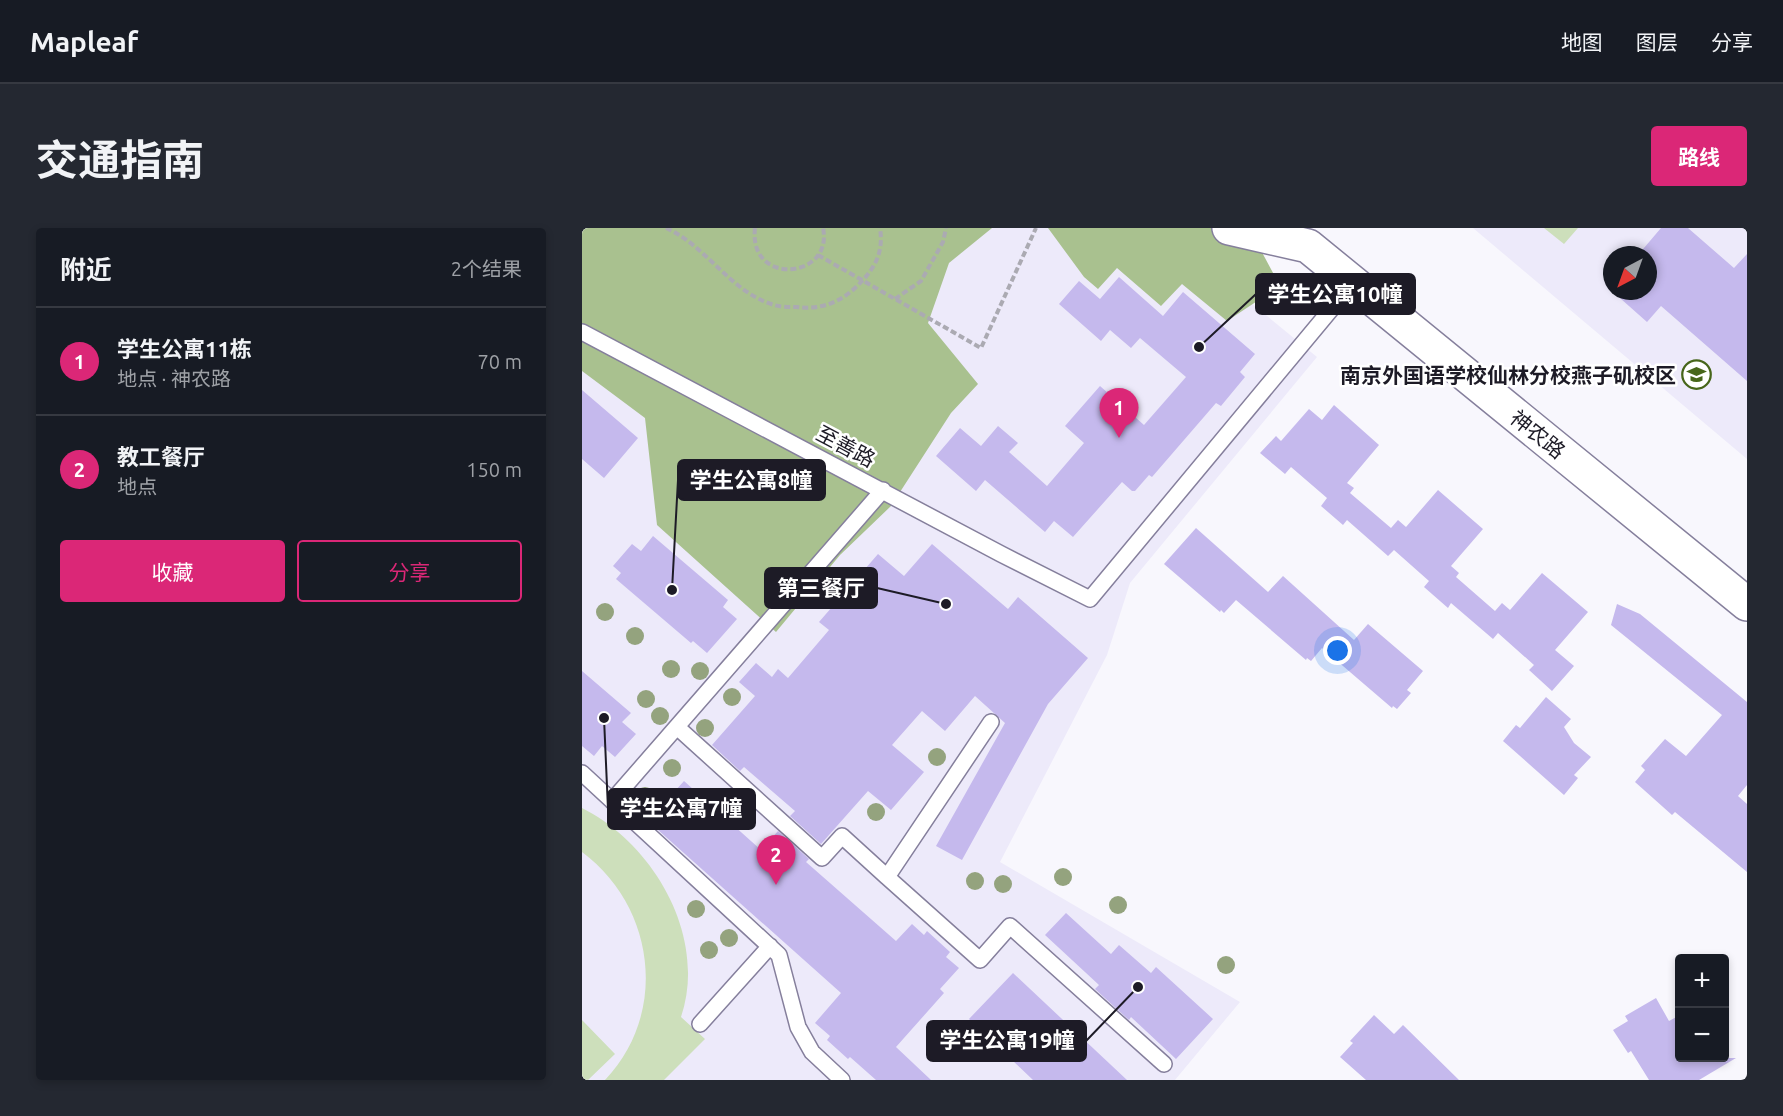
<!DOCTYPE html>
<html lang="zh">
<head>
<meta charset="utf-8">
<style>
	body { margin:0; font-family:Ubuntu,"Noto Sans SC",sans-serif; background:#242831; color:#f1f3f6 }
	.controls { position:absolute; right:18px; bottom:18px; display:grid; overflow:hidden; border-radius:6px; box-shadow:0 3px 9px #0003 }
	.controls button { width:54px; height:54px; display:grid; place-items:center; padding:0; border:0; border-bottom:2px solid #363941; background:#171b24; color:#f1f3f6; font:30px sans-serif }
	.compass { position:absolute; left:1021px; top:18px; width:54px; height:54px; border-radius:50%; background:#171b24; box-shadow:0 3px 9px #0003; rotate:221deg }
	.you { position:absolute; left:756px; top:423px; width:21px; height:21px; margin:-15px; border:4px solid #fff; border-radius:50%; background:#1a73e8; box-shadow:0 0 0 9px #1a73e833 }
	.badge { display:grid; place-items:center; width:39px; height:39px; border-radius:50%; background:#db2777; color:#fff; font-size:20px; font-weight:700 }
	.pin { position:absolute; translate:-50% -50px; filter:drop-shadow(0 2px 3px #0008) }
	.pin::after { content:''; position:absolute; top:32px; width:21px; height:18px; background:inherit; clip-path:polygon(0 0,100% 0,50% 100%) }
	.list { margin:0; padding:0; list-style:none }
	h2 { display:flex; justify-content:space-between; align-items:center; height:78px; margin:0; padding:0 24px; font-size:26px }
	h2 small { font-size:20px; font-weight:400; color:#9ea1a6 }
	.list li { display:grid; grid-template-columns:39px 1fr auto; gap:18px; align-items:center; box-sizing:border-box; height:108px; padding:0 24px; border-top:2px solid #363941 }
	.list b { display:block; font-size:22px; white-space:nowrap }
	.list p { margin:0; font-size:20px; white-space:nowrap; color:#9ea1a6 }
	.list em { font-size:20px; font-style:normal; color:#9ea1a6 }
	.actions { display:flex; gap:12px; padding:18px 24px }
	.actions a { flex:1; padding:14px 0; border:2px solid #db2777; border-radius:6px; text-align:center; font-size:21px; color:#db2777 }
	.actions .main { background:#db2777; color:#fff }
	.map { position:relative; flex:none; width:1165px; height:852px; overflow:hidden; border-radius:6px }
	header { display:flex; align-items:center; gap:36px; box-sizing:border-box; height:84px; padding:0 30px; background:#171b24; border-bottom:2px solid #363941 }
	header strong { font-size:28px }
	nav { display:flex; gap:33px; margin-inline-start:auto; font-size:21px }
	.intro { display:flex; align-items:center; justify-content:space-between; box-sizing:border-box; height:144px; padding:0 36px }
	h1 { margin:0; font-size:42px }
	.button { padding:15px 27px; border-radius:6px; background:#db2777; color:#fff; font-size:21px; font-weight:700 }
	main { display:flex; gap:36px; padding:0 36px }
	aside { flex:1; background:#171b24; border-radius:6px; box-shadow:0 3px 9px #0003 }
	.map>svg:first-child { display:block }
	.built { fill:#edeafa; fill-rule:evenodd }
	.green { fill:#cddfbb }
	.forest { fill:#a9c18f }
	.building { fill:#c5b9ed }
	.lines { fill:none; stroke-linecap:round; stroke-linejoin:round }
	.service-casing { stroke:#857f9c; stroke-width:18 }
	.tertiary-casing { stroke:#857f9c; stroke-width:36 }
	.path { stroke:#abaab2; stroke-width:4; stroke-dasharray:6 3; stroke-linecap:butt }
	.service { stroke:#fff; stroke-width:15 }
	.tertiary { stroke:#fff; stroke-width:33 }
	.tree { fill:#94a37e }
	.labels { text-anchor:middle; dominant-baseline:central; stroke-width:5; stroke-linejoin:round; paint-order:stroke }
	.poi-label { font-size:21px; font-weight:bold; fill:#1d1b26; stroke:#fff; text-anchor:end }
	.street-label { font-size:21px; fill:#1d1b26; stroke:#fff }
	.leader { fill:none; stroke:#1d1b26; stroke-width:2 }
	.callout-dot { fill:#1d1b26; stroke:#fff; stroke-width:2 }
	.callout { fill:#1d1b26; stroke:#1d1b26; stroke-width:2 }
	.callout-label { font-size:22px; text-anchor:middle; font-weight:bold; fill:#fff }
</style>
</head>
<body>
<header>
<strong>Mapleaf</strong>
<nav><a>地图</a><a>图层</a><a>分享</a></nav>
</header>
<div class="intro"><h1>交通指南</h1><a class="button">路线</a></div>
<main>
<aside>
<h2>附近<small>2个结果</small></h2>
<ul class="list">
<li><span class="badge">1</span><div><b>学生公寓11栋</b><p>地点 · 神农路</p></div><em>70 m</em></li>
<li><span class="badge">2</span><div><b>教工餐厅</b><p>地点</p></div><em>150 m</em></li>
</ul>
<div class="actions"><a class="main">收藏</a><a>分享</a></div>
</aside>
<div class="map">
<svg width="1165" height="852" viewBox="0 0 1165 852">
	<rect width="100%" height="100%" fill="#f8f7fd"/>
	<path class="built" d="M0,0h578l157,129 -187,226 -23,72 -107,207 240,140 -65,78h-593z
		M891,0h274v231zM1030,27h36v36h-36z"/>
	<path class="green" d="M962,0h34l-14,16z
		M0,580c72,36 126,129 99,209l24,22 -41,41h-59c64,-67 50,-174 -23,-228z
		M0,792l33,34 -27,26h-6z"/>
	<path class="forest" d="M0,0h410l-43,35 -21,60 50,61 -27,29 -60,93 -51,49 -64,77 -119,-107 -12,-107 -63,-47z
		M466,0h201l31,58 -53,35 -45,-37 -21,22 -44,-38 -19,21 -14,-12z"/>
	<path class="building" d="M1079,0h27l46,40 13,-14v127l-86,-75 -14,16 -35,-31h36v-36h-10z
		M537,49l44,39 20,-24 72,62 -15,18 5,5 -24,29 -5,-3 -64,74 -3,-2 -14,16h-3l-10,-9 -49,55 -19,-16 -9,11 -60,-52 -9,11 -40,-35 24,-28 21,18 17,-20 20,17 -9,9 38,34 37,-43 -19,-17 35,-40 44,39 42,-48 -46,-39 -9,10 -21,-18 -9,11 -42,-37 20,-23 21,18z
		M0,162l56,48 -34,40 -22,-19z
		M752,177l45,40 -32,38 7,5 -4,5 41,35 7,-8 8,7 32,-37 45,39 -32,37 8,7 -3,4 39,34 7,-8 8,7 32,-37 46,39 -33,38 19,16 -22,25 -23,-21 5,-5 -36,-32 -5,6 -42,-36 -3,5 -24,-21 5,-6 -35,-31 -6,6 -41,-36 -4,5 -22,-19 6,-8 -36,-31 -6,7 -25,-21 16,-17 5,5 28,-32 13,11z
		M614,300l72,64 15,-16 71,64 14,-16 55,47 -16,19 4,3 -14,16 -4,-3 -1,2 -70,-60 -11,13 -4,-3 -1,2 -70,-60 -12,13 -3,-3 -1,2 -56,-48z
		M71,308l75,64 -5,7 14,12 -30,34 -14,-12 -2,2 -75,-64 5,-6 -8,-7 19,-22 9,7z
		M350,316l76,65 10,-12 70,61 -40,46 -86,156 -26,-14 69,-123 -30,-27 -30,35 -23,-20 -30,34 32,27 -33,38 -23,-19 -47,53 -31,-28 5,-5 -51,-44 -4,4 -28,-26 43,-49 -16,-14 17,-19 16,14 6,-8 10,9 41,-48 -10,-8 59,-68 26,22z
		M1035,376l23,10 107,88v83l-9,11 9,8v68l-72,-60 -3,3 -37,-33 10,-12 -4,-4 24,-27 21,17 36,-41 -111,-90z
		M0,443l49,42 -9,9 14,12 -21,23 -13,-11 -8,10 -12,-10z
		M964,469l25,22 -7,8 10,16 17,14 -17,18 4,3 -14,17 -61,-54 13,-16 4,3z
		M102,553l77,69 17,-19 31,28 -3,3 90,79 16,-17 12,11 3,-4 23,21 -4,5 13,11 -19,21 4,4 -48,54 35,33h-55l-26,-23 -2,2 -21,-19 3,-4 -15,-13 26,-30 -193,-172z
		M484,685l45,41 8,-9 32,28 5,-6 57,52 -37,40 -45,-42 -2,3 -34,-31 4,-4 -54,-50z
		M431,745l114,107h-94l-64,-61z
		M1074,770l13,23 11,-6v43h56l-37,22h-50l-18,-29 -3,2 -15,-23 15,-9 -3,-5z
		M792,787l20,19 9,-9 56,55h-93l-26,-23 13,-14 -3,-2z"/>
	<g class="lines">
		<defs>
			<path id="service" d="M0,104l419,222 89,45 263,-316
				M95,499l145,131 20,-22 45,41 104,-155
				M0,545l197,182 19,72 14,25 30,28
				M30,573l271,-311
				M305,649l93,83 30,-34 154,138
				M118,796l70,-78"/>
			<path id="tertiary" d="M647,0l79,18 439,358"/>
		</defs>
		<use href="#service" class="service-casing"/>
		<use href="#tertiary" class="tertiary-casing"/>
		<path class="path" d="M84,0c41,18 64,64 108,77 7,2 15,2 23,2 22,3 42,-4 58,-19 19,-18 29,-34 25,-60
			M173,0c-7,59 79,51 68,0
			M236,27l163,93 55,-120
			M313,71l26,-18 22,-39 3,-14"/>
		<use href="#service" class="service"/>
		<use href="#tertiary" class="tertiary"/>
	</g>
	<g class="tree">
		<circle cx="23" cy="384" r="9"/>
		<circle cx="53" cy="408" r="9"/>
		<circle cx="89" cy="441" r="9"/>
		<circle cx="118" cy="443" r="9"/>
		<circle cx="150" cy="469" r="9"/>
		<circle cx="64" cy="471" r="9"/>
		<circle cx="78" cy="488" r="9"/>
		<circle cx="123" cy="500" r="9"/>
		<circle cx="355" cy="529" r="9"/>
		<circle cx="90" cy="540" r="9"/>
		<circle cx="63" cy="568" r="9"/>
		<circle cx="294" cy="584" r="9"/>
		<circle cx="481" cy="649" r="9"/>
		<circle cx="393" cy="653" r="9"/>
		<circle cx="421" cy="656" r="9"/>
		<circle cx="536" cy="677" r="9"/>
		<circle cx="114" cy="681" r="9"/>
		<circle cx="147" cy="710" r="9"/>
		<circle cx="127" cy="722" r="9"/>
		<circle cx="644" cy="737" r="9"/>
	</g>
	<defs>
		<symbol id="school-ring" viewBox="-11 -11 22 22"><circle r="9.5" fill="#fff" stroke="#47661a" stroke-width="1.5"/><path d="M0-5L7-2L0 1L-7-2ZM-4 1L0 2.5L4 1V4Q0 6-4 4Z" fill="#47661a"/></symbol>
	</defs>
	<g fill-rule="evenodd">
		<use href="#school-ring" x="1098" y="130" width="33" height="33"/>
	</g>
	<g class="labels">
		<g class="poi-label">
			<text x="1094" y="147">南京外国语学校仙林分校燕子矶校区</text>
		</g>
		<g class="street-label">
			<text transform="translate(956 206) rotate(39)">神农路</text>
			<text transform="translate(264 218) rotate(28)">至善路</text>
		</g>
	</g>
	<path class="leader" d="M617 119L674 66M90 362L96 252M364 376L295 360M22 490L26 581M556 759L504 813"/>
	<g class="callout-dot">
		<circle cx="617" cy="119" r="6"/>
		<circle cx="90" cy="362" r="6"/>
		<circle cx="364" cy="376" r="6"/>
		<circle cx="22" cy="490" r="6"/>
		<circle cx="556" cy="759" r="6"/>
	</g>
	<g class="callout">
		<rect x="674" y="46" width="159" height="40" rx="6"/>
		<rect x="96" y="232" width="147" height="40" rx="6"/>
		<rect x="183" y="340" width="112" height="40" rx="6"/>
		<rect x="26" y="561" width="147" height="40" rx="6"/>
		<rect x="345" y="793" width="159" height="40" rx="6"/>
	</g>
	<g class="callout-label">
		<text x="753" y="74">学生公寓10幢</text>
		<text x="169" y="260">学生公寓8幢</text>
		<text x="239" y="368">第三餐厅</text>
		<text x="99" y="588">学生公寓7幢</text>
		<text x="425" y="820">学生公寓19幢</text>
	</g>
</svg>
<div class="controls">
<button>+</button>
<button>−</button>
</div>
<svg class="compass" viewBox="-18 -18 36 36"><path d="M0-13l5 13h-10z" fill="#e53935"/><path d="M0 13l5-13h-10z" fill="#9ea1a6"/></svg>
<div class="you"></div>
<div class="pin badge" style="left:537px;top:210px">1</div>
<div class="pin badge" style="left:194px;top:657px">2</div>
</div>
</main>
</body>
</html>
